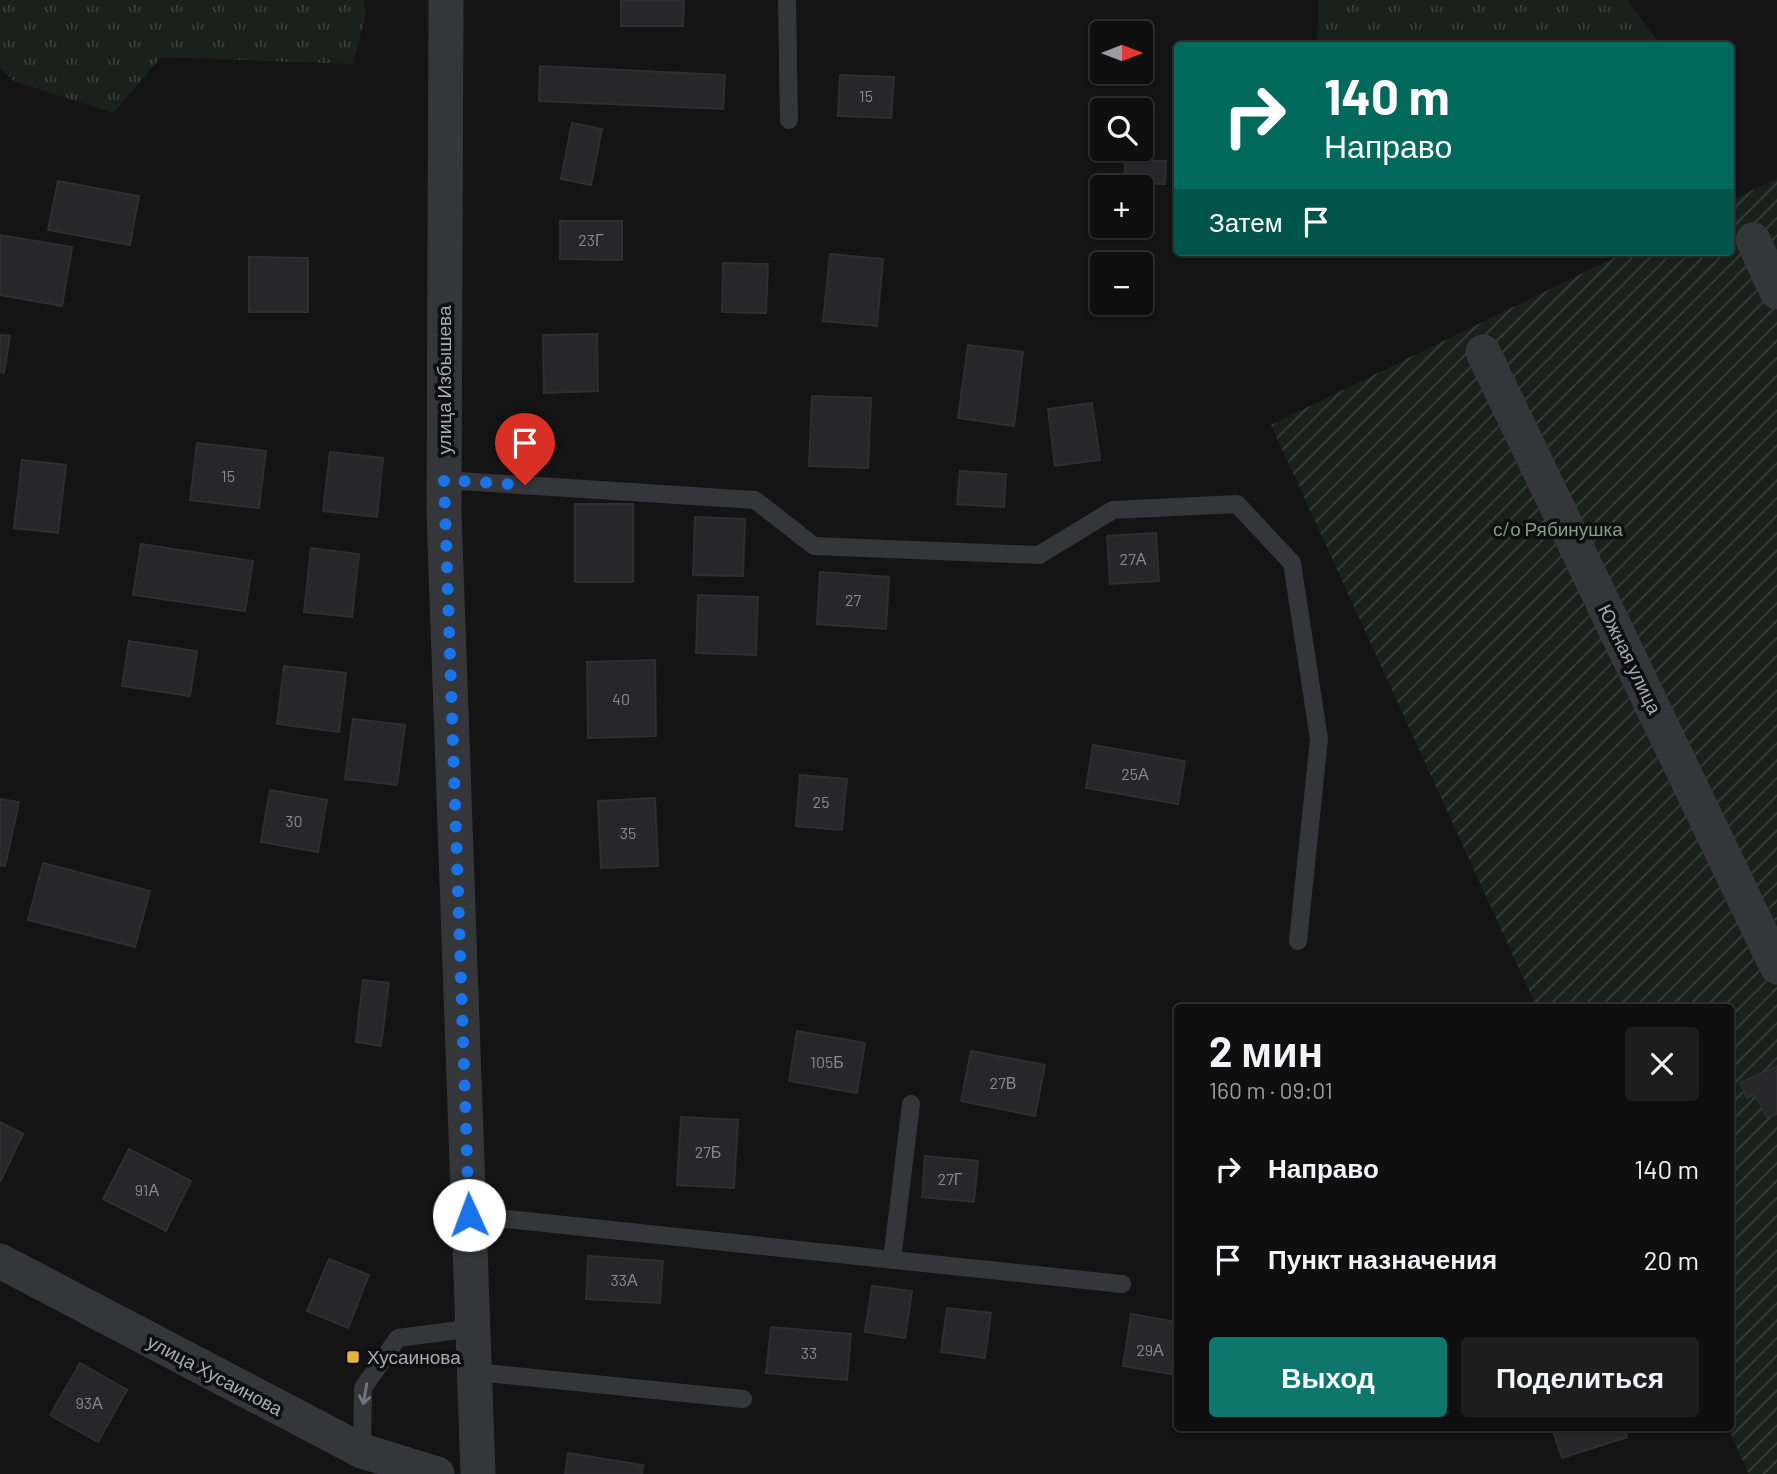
<!DOCTYPE html>
<html lang="ru">
<meta charset="utf-8">
<style>
:root{--surface:#0f0f10;--page:#1d1d1e;--text:#f1f3f6;--muted:#9b9c9f;--line:#2f2f30;--accent:#0f766e}
body{margin:0;font-family:Barlow,sans-serif;background:var(--page);color:var(--text);height:100vh;display:flex;flex-direction:column;font-size:26px;white-space:nowrap}
*{box-sizing:border-box;margin:0}
p{font-size:23px;color:var(--muted)}
.icon{flex:none;width:38px;height:38px;fill:none;stroke:currentColor;stroke-width:2;stroke-linecap:round;stroke-linejoin:round}
.map{position:relative;flex:1;overflow:hidden}
.side{position:absolute;left:1174px;top:1004px;width:560px;height:427px;display:flex;flex-direction:column;background:var(--surface);border-radius:7px;box-shadow:0 2px 5px #0004,0 0 0 2px var(--line)}
.side>*{flex:none}
.hud{position:absolute;left:1174px;top:42px;width:560px;height:214px;border-radius:7px;box-shadow:0 2px 5px #0004,0 0 0 2px var(--line);background:#00695c;color:#fff;overflow:hidden}
.needle{width:46px;rotate:90deg}
.buttons{position:absolute;left:1090px;top:21px;display:grid;gap:14px}
.buttons a{display:grid;place-items:center;width:63px;height:63px;border-radius:7px;background:var(--surface);box-shadow:0 2px 5px #0004,0 0 0 2px var(--line);font-size:35px}
.pin{position:absolute;display:grid;place-items:center;width:60px;height:60px;color:#fff;margin:-72px -30px;border-radius:50% 50% 50% 0;rotate:-45deg;box-shadow:0 0 7px #0007}
.pin .icon{rotate:45deg}
.me{position:absolute;width:77px;margin:-38px;rotate:358deg;stroke-linejoin:round;filter:drop-shadow(0 0 5px #0008)}
.turn{display:flex;align-items:center;gap:24px;height:147px;padding:0 35px;font-size:32px}
.turn .icon{width:91px;height:91px;stroke-width:2.5}
.turn b{display:block;font-size:49px;line-height:60px}
.then{display:flex;align-items:center;height:66px;padding:0 35px;background:#0003;gap:14px;font-size:26px}
.round{display:grid;place-items:center;flex:none;width:74px;height:74px;border-radius:7px;background:var(--page)}
.headline{display:flex;align-items:center;justify-content:space-between;height:119px;padding:0 35px}
h1{font-size:42px;font-weight:700;line-height:52px}
.primary-button{display:flex;gap:14px;margin-top:auto;padding:14px 35px}
.primary-button a{flex:1;height:80px;border-radius:7px;background:var(--accent);color:#fff;font-size:28px;font-weight:700;line-height:80px;text-align:center}
.primary-button a+a{background:var(--page);color:var(--text)}
ul{padding:0;list-style:none}
li{display:flex;align-items:center;gap:21px;height:91px;padding:0 35px}
li div{flex:1}
li b{display:block;font-size:26px}
li em{font-style:normal}
.map>svg:first-child{display:block}
</style>
<div class="map">
<svg width="1777" height="1474" viewBox="0 0 1777 1474">
<defs>
<pattern id="grass-tufts" width="24" height="20" patternUnits="userSpaceOnUse" patternTransform="scale(1.75)"><rect width="24" height="20" fill="#1a201b"/><path d="M3 7l-1-3M5 7V3M7 7l1-3M15 17l-1-3M17 17v-4M19 17l1-3" fill="none" stroke="#383e3a"/></pattern>
<pattern id="garden-furrows" width="10" height="10" patternUnits="userSpaceOnUse" patternTransform="scale(1.75)"><rect width="10" height="10" fill="#1a201b"/><path d="M-1 1l2-2M0 10L10 0M9 11l2-2" fill="none" stroke="#383e3a"/></pattern>
</defs>
<rect width="100%" height="100%" fill="#141415"/>
<!-- grass -->
<path fill="url(#grass-tufts)" d="M0 0H363L366 14 353 64 161 57 113 113 14 81 0 68Z
M1319 0H1628L1660 45H1317Z"/>
<!-- garden -->
<path fill="url(#garden-furrows)" d="M1777 178V1474H1749L1728 1428H1731V1008H1537L1271 425 1626 252H1731V201Z"/>
<!-- building -->
<path fill="#272729" stroke="#2e2e31" stroke-width="2" d="M621 0H684L683 26H621Z
M540 66 725 75 723 109 539 101Z
M840 75 894 77 891 118 838 116Z
M572 123 602 129 591 185 561 179Z
M1125 160 1166 161 1165 184 1125 183Z
M58 181 139 196 130 245 48 230Z
M560 221H622V260L560 259Z
M0 235 72 247 62 306 0 295Z
M830 254 883 259 877 326 823 321Z
M249 257 308 258V312H249Z
M723 263 768 264 766 313 722 312Z
M597 334 598 391 544 393 543 335Z
M0 335 10 336 4 373 0 372Z
M968 345 1023 352 1014 426 958 418Z
M812 396 871 398 868 468 809 466Z
M1092 403 1100 460 1055 466 1048 409Z
M197 443 266 451 259 508 190 500Z
M330 452 383 458 377 517 323 511Z
M22 460 66 465 58 533 14 528Z
M960 471 1006 474 1004 507 957 504Z
M575 504H633V582H575Z
M695 517 745 519 743 576 693 575Z
M1156 533 1159 581 1110 584 1107 536Z
M141 544 253 561 245 611 133 595Z
M311 548 359 554 352 617 304 612Z
M820 572 889 577 886 629 817 624Z
M698 595 758 597 756 655 696 653Z
M129 641 197 651 190 696 122 686Z
M655 660 656 736 588 738 587 662Z
M284 666 346 673 339 732 277 724Z
M353 719 405 725 397 785 345 779Z
M1093 745 1185 761 1178 804 1086 788Z
M800 775 847 779 842 830 796 826Z
M270 790 327 800 318 852 261 842Z
M655 798 658 866 601 868 598 801Z
M0 799 19 802 5 866 0 865Z
M43 863 150 891 135 947 28 920Z
M363 980 389 983 381 1046 356 1042Z
M797 1031 865 1043 857 1093 789 1081Z
M971 1051 1045 1065 1035 1116 961 1101Z
M1777 1066V1114L1767 1118 1755 1094 1747 1098 1740 1083Z
M681 1117 738 1120 734 1188 677 1185Z
M0 1122 23 1134 0 1182Z
M129 1149 191 1181 166 1231 103 1199Z
M925 1156 978 1161 974 1202 922 1197Z
M588 1256 663 1261 660 1303 586 1299Z
M329 1259 369 1275 348 1328 307 1311Z
M872 1286 912 1291 905 1338 865 1332Z
M947 1308 991 1313 985 1358 941 1352Z
M1131 1314 1178 1322 1171 1374 1123 1366Z
M771 1327 851 1334 847 1380 766 1373Z
M80 1363 127 1390 98 1442 50 1415Z
M1552 1428H1624L1627 1437 1562 1458Z
M568 1453 643 1465 642 1474H565Z"/>
<g fill="none" stroke-linecap="round" stroke-linejoin="round">
<!-- lane -->
<path stroke="#35363a" stroke-width="18" d="M787 0 789 120
M444 480 755 500 814 546 1039 555 1113 510 1237 504 1292 563 1319 739 1298 941
M469 1215 1122 1284
M892 1260 911 1104
M476 1372 743 1399
M362 1451 363 1388 398 1338 474 1328"/>
<!-- street -->
<path stroke="#35363a" stroke-width="35" d="M446 0 444 513 478 1474
M1753 240 1777 292
M1483 352 1777 967
M0 1261 362 1451 437 1474"/>
</g>
<!-- one-way arrows -->
<defs><path id="oneway-shaft" d="M-6 0H5M1.5-3L5.5 0L1.5 3" fill="none" stroke-width="1.6" stroke-linecap="round" stroke-linejoin="round" transform="scale(1.75)"/></defs>
<use stroke="#73767e" href="#oneway-shaft" transform="translate(365 1394) rotate(100)"/>
<g fill="none" stroke-linecap="round" stroke-linejoin="round">
<!-- route -->
<path stroke="#1a73e8" stroke-width="12" stroke-dasharray="0 21.6" d="M469 1215 444 480 525 485"/>
</g>
<!-- markers -->
<rect fill="#e7b33a" stroke="#0f0f10" stroke-width="2.5" x="346" y="1350" width="14" height="14" rx="3.5"/>
<g text-anchor="middle" stroke-width="7" stroke-linejoin="round" paint-order="stroke">
<!-- number labels -->
<g font-size="16" fill="#868891">
<text x="866" y="102">15</text>
<text x="591" y="246">23Г</text>
<text x="228" y="482">15</text>
<text x="1133" y="565">27А</text>
<text x="853" y="606">27</text>
<text x="621" y="705">40</text>
<text x="1135" y="780">25А</text>
<text x="821" y="808">25</text>
<text x="294" y="827">30</text>
<text x="628" y="839">35</text>
<text x="827" y="1068">105Б</text>
<text x="1003" y="1089">27В</text>
<text x="708" y="1158">27Б</text>
<text x="950" y="1185">27Г</text>
<text x="147" y="1196">91А</text>
<text x="624" y="1286">33А</text>
<text x="1150" y="1356">29А</text>
<text x="809" y="1359">33</text>
<text x="89" y="1409">93А</text>
</g>
<!-- street labels -->
<g font-size="19" fill="#a6aab5" stroke="#0f0f10">
<text transform="translate(444 380) rotate(-90)" y="7">улица Избышева</text>
<text transform="translate(1630 659) rotate(64)" y="7">Южная улица</text>
<text transform="translate(215 1375) rotate(28)" y="7">улица Хусаинова</text>
</g>
<!-- park labels -->
<g font-size="19" fill="#7e9f81" stroke="#0f0f10">
<text x="1558" y="536">с/о Рябинушка</text>
</g>
<!-- poi labels -->
<g font-size="19" fill="#a6aab5" stroke="#0f0f10" text-anchor="start">
<text x="367" y="1364">Хусаинова</text>
</g>
</g>
</svg>
<div class="buttons">
<a><svg class="needle" viewBox="-14 -14 28 28"><path d="M0-13l5 13h-10z" fill="#e53935"/><path d="M0 13l5-13h-10z" fill="#9b9c9f"/></svg></a>
<a><svg class="icon" aria-label="search" viewBox="0 0 24 24"><circle cx="10" cy="10" r="6"/><path d="M15 15l6 6"/></svg></a>
<a>+</a>
<a>−</a>
</div>
<div class="pin" style="left:525px;top:485px;background:#d93025"><svg class="icon" aria-label="arrive" viewBox="0 0 24 24"><path d="M6 21V4h12l-3 4 3 4H6"/></svg></div>
<svg class="me" style="left:469px;top:1215px" viewBox="-20 -20 40 40"><circle r="19" fill="#fff"/><path d="M0-13L10 11 0 6-10 11z" fill="#1a73e8"/></svg>
<div class="hud">
<div class="turn"><svg class="icon" aria-label="right" viewBox="0 0 24 24"><path d="M7 20v-9h11M14 6l5 5-5 5"/></svg><div><b>140 m</b>Направо</div></div>
<div class="then">Затем<svg class="icon" aria-label="arrive" viewBox="0 0 24 24"><path d="M6 21V4h12l-3 4 3 4H6"/></svg></div>
</div>
<section class="side">
<div class="headline"><div><h1>2 мин</h1><p>160 m · 09:01</p></div><a class="round"><svg class="icon" aria-label="close" viewBox="0 0 24 24"><path d="M6 6l12 12M18 6L6 18"/></svg></a></div>
<ul>
<li><svg class="icon" aria-label="right" viewBox="0 0 24 24"><path d="M7 20v-9h11M14 6l5 5-5 5"/></svg><div><b>Направо</b></div><em>140 m</em></li>
<li><svg class="icon" aria-label="arrive" viewBox="0 0 24 24"><path d="M6 21V4h12l-3 4 3 4H6"/></svg><div><b>Пункт назначения</b></div><em>20 m</em></li>
</ul>
<div class="primary-button"><a>Выход</a><a>Поделиться</a></div>
</section>
</div>
